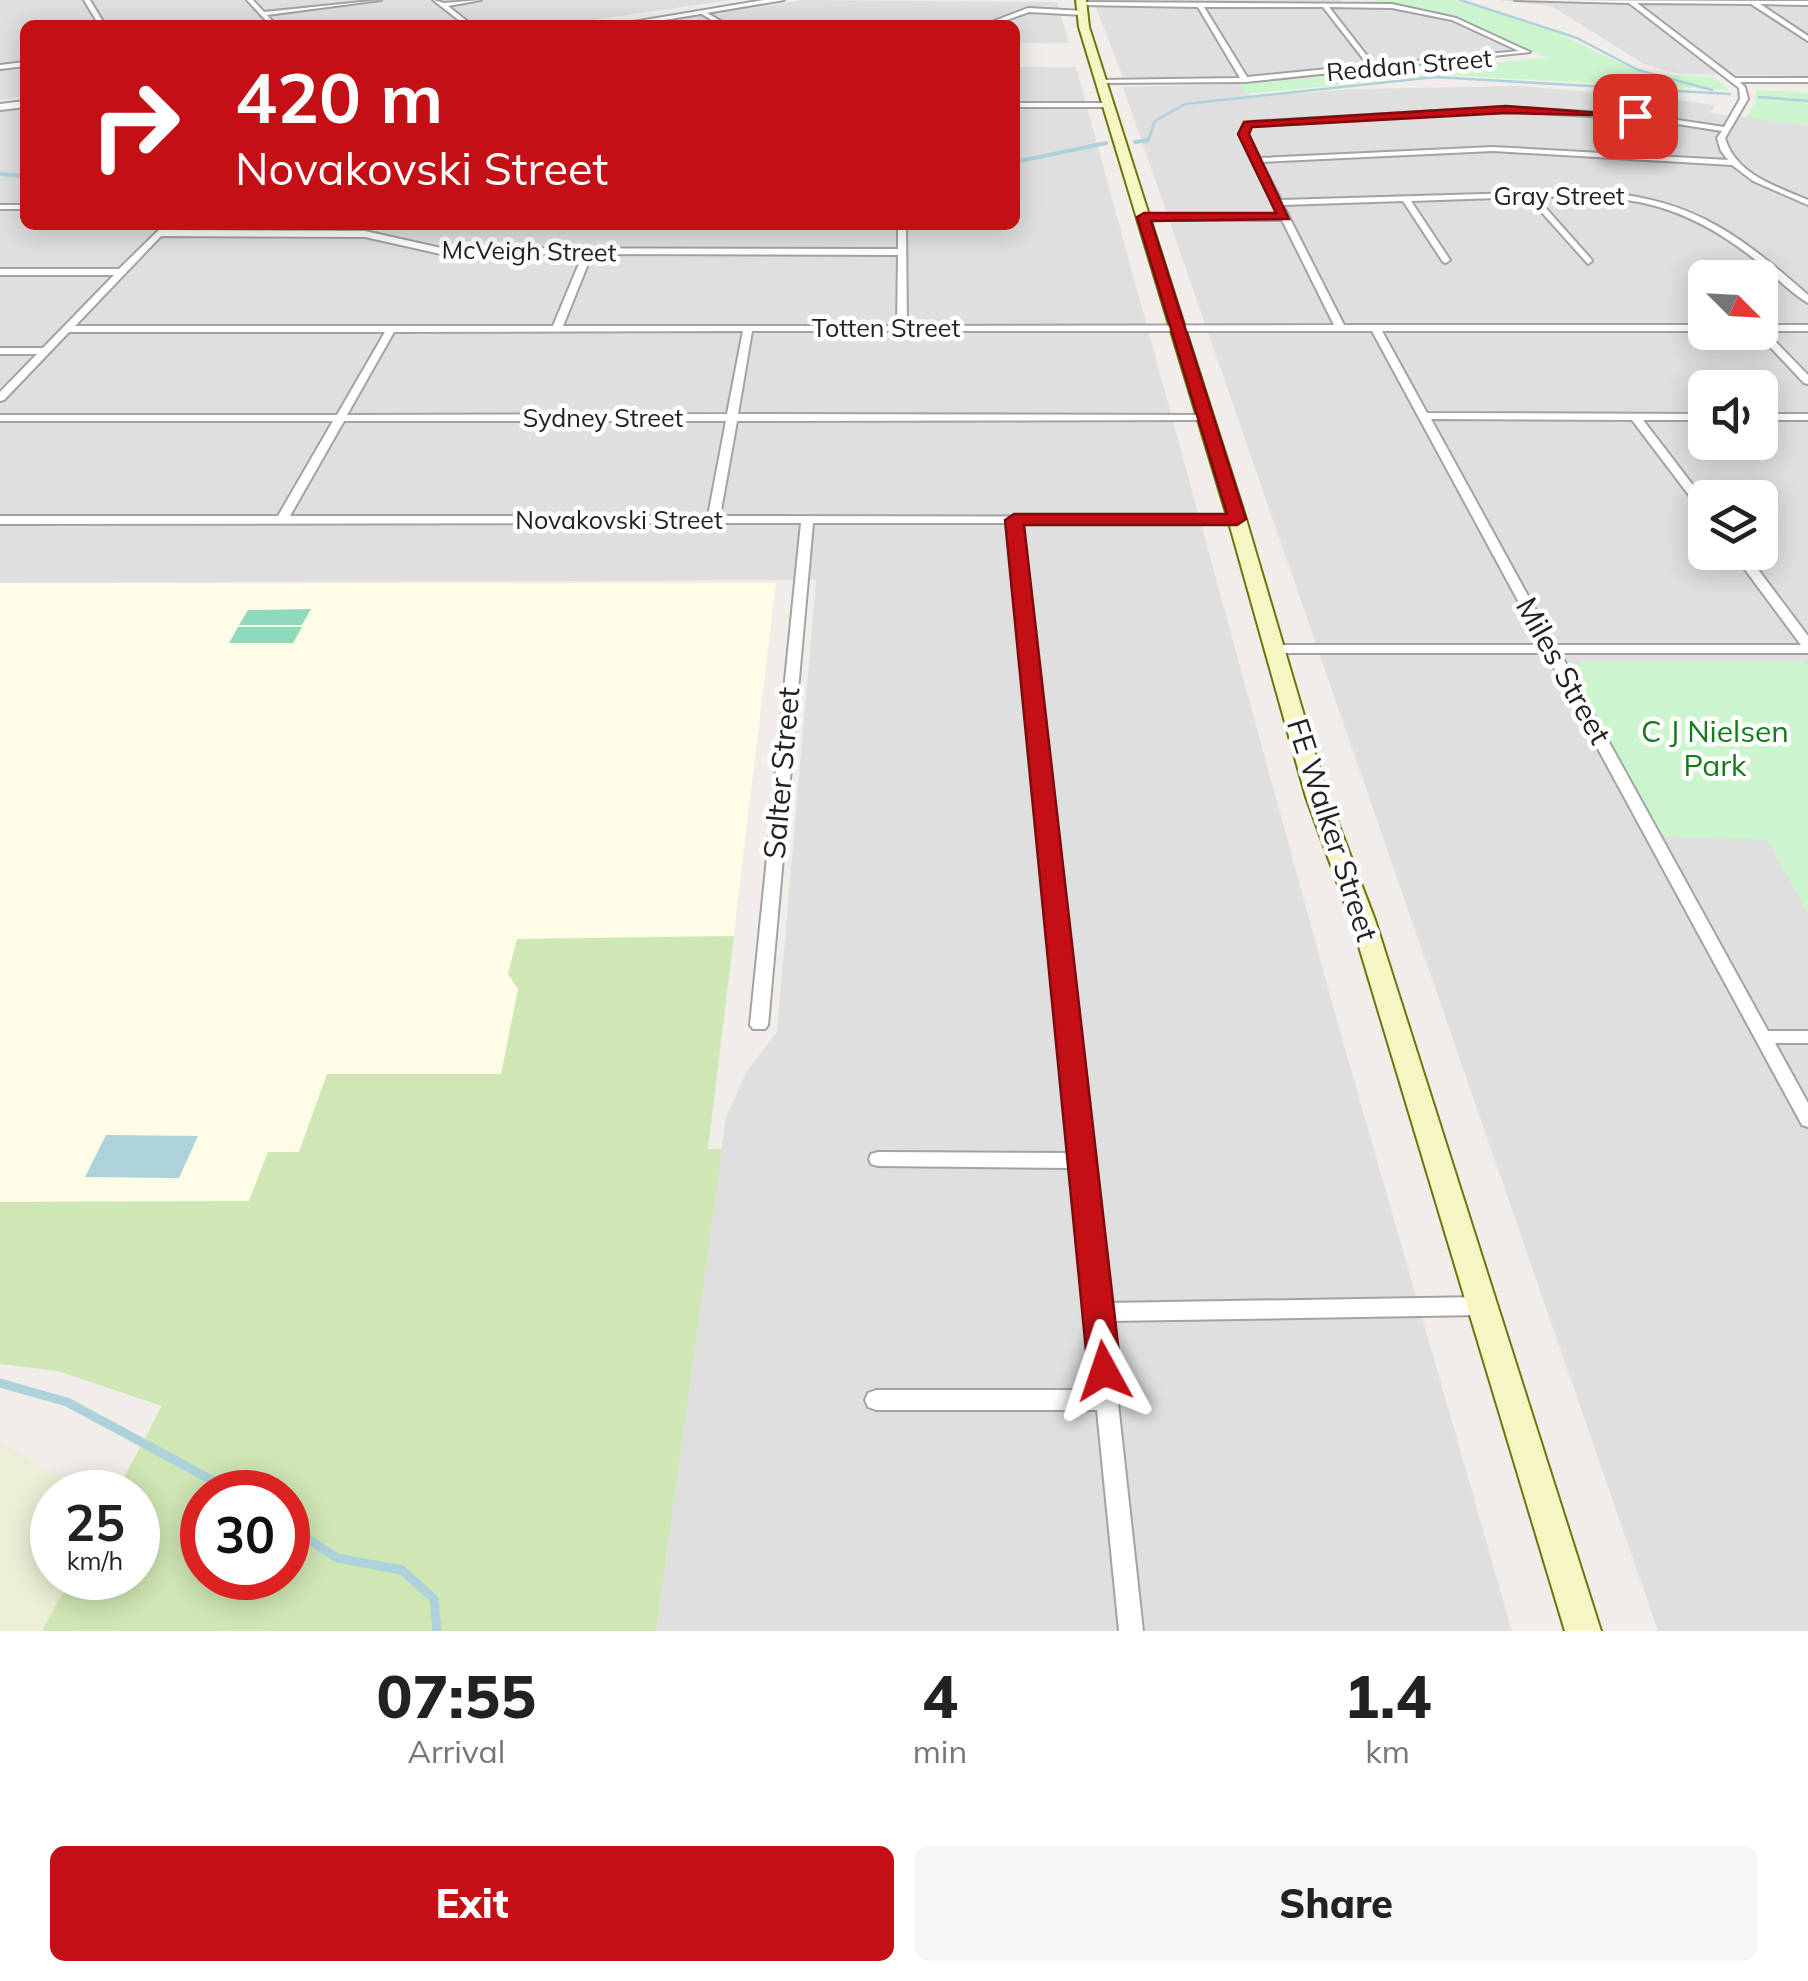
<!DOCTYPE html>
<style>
:root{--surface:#fff;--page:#f6f6f6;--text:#222;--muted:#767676;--accent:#c40f15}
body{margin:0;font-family:Mulish,sans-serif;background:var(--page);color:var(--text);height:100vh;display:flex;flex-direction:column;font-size:38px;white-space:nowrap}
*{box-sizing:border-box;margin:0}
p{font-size:32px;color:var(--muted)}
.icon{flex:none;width:55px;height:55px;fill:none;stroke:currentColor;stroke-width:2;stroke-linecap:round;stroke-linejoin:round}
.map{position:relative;height:1631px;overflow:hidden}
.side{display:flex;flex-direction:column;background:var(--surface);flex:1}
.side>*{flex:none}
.guide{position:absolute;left:20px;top:20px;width:1000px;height:210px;border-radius:15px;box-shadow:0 5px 25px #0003;background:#c40f15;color:#fff;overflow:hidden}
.needle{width:65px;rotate:114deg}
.tools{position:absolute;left:1688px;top:260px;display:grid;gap:20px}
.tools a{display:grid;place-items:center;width:90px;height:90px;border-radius:15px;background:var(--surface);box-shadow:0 5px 25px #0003;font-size:50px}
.speed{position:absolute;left:30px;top:1470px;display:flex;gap:20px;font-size:50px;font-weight:700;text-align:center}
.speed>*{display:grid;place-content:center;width:130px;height:130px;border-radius:50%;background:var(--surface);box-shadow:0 5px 25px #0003;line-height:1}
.speed small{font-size:25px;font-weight:400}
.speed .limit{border:15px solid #d22;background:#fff;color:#111}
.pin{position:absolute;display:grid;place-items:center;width:85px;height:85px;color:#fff;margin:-42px;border-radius:20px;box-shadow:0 5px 15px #0006}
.me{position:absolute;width:110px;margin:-55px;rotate:355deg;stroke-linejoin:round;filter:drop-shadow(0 0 8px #0008)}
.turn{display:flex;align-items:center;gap:35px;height:210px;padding:0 50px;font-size:45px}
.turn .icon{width:130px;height:130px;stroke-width:2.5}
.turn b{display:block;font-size:70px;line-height:85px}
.eta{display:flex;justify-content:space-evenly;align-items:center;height:170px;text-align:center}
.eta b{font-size:60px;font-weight:800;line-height:70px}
.primary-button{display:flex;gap:20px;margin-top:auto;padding:20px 50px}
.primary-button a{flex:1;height:115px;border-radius:15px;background:var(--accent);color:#fff;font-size:40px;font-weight:800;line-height:115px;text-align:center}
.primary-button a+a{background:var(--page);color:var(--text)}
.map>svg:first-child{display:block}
</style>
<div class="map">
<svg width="1808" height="1631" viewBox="0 0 1808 1631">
<rect width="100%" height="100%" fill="#f1eee9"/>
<!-- residential -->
<path fill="#e0dfdf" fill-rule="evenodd" d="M0 0H731L558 25H25V96L0 100Z
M803 0 1057 2 1069 43H1015V25H643Z
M1093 0H1341L1345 5H1380L1453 19 1526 52 1244 80 1123 77Z
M1498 0H1808V76L1679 74 1644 64 1551 6Z
M1015 67H1076L1337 1021 1512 1631H656L726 1117 747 1071 777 1032 816 580 0 583V111L25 108V225H1015Z
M1240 84 1252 97 1355 89 1518 86 1656 97 1715 105 1710 113 1808 125V1631H1658L1123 87ZM1705 278H1760V332H1705ZM1705 388H1760V442H1705ZM1705 498H1760V552H1705Z"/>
<!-- education -->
<path fill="#fdfce6" d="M0 583H776L708 1149 268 1152 249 1201 0 1202Z"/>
<!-- farmland -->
<path fill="#edeed6" d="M0 1441 81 1492H52V1578H71L42 1631H0Z"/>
<!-- grass -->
<path fill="#cee7b4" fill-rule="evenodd" d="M734 936 708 1149H722L656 1631H42L71 1578H138V1492H116L162 1406 58 1371 0 1364V1202L249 1201 268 1152H299L327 1074H501L518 989 508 974 517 939ZM202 1492H288V1578H202Z"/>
<!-- park -->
<path fill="#cbf6cd" d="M1373 0H1454L1552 31 1642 73 1714 77 1729 90 1444 75 1245 94 1240 84 1548 58 1455 17Z
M1756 90 1808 93V125L1746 118 1756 102Z
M1583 661H1799L1808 665V914L1768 840 1662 836 1574 674V666Z"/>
<!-- pitch -->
<path fill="#8edaba" d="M311 609 302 625H239L248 610Z
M238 627H302L293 643H229Z"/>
<!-- water -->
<path fill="#add2db" d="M106 1135 198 1136 179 1178 85 1177Z"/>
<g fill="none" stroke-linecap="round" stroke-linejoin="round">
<!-- stream-far2 -->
<path stroke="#add2db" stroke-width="2.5" d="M1460 0 1577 38 1638 70 1712 90
M1759 97 1808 101
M1135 142 1148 141 1155 121 1185 104 1435 77 1730 94"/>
<!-- stream-far1 -->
<path stroke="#add2db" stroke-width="4" d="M1135 142 1148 140
M1015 162 1106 143
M0 174 25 176"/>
<!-- stream -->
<path stroke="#add2db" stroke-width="9" d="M0 1383 67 1402 234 1492
M288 1526 337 1558 402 1570 434 1599 437 1631"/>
<defs>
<path id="minor" d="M84 0H90L105 25H99Z
M247 0H253L264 12 381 0 267 15 276 25H270Z
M433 0 444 3 481 0 448 6 472 25H465Z
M1515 0 1808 1V5L1760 4 1808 36V41L1751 4 1637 3 1735 78H1808V82H1740L1745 87 1748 99 1725 138C1736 175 1776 186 1808 200V205L1753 181 1732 165 1493 151 1261 162 1281 200 1584 191C1687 196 1733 229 1808 295V303C1786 290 1769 269 1748 254 1676 200 1624 194 1536 197L1591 259 1592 261 1588 264 1528 197 1411 201 1450 260 1446 263 1443 262 1403 201 1283 205 1344 325H1705V331H1382L1427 413 1705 414V420H1643L1705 501V512L1701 511 1632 420 1431 419 1555 645H1801L1732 552H1745L1808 636V653H1560L1768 1031H1808V1043H1775L1808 1103V1127L1802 1125 1546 653H1275L1268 649 1275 645H1542L1372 331H752L738 414 1210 415 1211 417 1206 420 737 421 720 516 1241 517V521L1237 523H1020L1107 1303 1482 1297 1489 1300 1492 1306 1489 1312 1482 1315 1109 1321 1143 1631H1119L1097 1410H876L868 1407 865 1400 868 1393 876 1390H1095L1073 1168 878 1166 871 1164 869 1159 871 1154 878 1152 1071 1153 1008 523H813L768 1025 765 1029H753L750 1025 801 523 0 524V516H278L333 421H0V415H337L385 332H69L4 400 0 401V392L37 354H0V348H43L114 275H0V269H119L164 225 168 228 166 230 365 231 441 248 898 249V225H906L907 326 1334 325 1282 220H1144L1140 217 1144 214H1279L1239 134 1248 122 1506 107 1651 116 1724 127 1740 99 1739 88 1629 3ZM1506 111 1651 120 1722 131 1717 138 1721 151 1728 160 1493 147 1259 158 1247 134 1251 126ZM161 236 365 237 441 254H583L553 326H75ZM592 254 898 255 897 326H563ZM743 331 727 414 347 415 394 332ZM344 421H726L708 516H290Z
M1082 2 1392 4 1456 18 1530 52 1245 82 1101 83 1099 80 1240 78 1198 7 1080 5ZM1204 7H1323L1368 65 1247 77ZM1329 7 1392 8 1452 20 1519 51 1374 65Z
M1028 8 1084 11 1087 13 1084 15 1029 12 993 25H984Z
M700 11H704L727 25H720L700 13Z
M25 62V66L0 69V65Z
M1015 103H1108L1112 105 1108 107H1015Z
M0 205H25V209H0Z
M1760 325H1808V331H1765L1808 375V384L1804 383 1757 333 1760 332Z
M1760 414H1808V420H1760Z"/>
<path id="tertiary" d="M764 0H784L635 25H615Z
M25 101V107L0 110V104Z"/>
<path id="secondary" d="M1076 0H1086L1089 27 1246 519 1328 797 1375 920 1601 1631H1565L1351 920 1306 797 1228 519 1079 27Z"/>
</defs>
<!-- minor casing -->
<use href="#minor" stroke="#a3a3a3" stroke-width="4"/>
<!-- tertiary casing -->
<use href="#tertiary" stroke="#a3a3a3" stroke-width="4"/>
<!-- secondary casing -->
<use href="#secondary" stroke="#6c740d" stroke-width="4"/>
<!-- minor -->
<use href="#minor" fill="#fff" fill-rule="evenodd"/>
<!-- tertiary -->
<use href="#tertiary" fill="#fff" fill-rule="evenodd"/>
<!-- secondary -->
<use href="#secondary" fill="#f5f6c3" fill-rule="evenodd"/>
</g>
<!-- route -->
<path fill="#c40f15" stroke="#7f0a0e" stroke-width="2.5" d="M1506 106 1641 116 1506 113 1252 127 1249 134 1289 219 1151 221 1246 519 1237 525H1024L1121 1371 1116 1381 1104 1385 1093 1381 1088 1371 1005 520 1014 514H1227L1137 217 1144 213H1276L1238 134 1244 122Z"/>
<g text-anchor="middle" stroke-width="9" stroke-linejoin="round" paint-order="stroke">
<!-- far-street labels -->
<g font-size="25" fill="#222" stroke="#fff">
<text transform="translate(1409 65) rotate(-5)" y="9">Reddan Street</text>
<text x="1559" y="205">Gray Street</text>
<text transform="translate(529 251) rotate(1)" y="9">McVeigh Street</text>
<text x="886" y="337">Totten Street</text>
<text x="603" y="427">Sydney Street</text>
<text x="619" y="529">Novakovski Street</text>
</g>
<!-- street labels -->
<g font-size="30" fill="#222" stroke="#fff">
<text transform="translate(1563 671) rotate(61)" y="10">Miles Street</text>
<text transform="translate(782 773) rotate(-85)" y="10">Salter Street</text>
<text transform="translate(1332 830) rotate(72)" y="10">FE Walker Street</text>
</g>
<!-- park labels -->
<g font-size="30" fill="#147b1a" stroke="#fff">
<text x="1715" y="742">C J Nielsen<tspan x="1715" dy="34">Park</tspan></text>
</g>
</g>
</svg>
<div class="tools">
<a><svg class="needle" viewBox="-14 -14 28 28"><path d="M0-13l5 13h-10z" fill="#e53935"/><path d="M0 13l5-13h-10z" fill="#767676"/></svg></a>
<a><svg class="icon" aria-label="sound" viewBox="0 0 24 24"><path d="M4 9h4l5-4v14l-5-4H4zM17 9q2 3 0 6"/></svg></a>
<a><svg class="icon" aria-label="layers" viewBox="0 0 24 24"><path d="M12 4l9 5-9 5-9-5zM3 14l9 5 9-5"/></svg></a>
</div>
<div class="speed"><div>25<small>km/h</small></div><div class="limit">30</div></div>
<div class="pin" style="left:1635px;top:116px;background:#d93025"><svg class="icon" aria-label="arrive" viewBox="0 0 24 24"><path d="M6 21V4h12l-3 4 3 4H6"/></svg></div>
<svg class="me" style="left:1104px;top:1371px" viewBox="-20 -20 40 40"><path d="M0-17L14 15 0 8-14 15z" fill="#c40f15" stroke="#fff" stroke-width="4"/></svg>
<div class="guide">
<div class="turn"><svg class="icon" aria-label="right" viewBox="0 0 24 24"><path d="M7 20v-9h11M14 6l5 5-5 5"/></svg><div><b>420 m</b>Novakovski Street</div></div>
</div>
</div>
<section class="side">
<div class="eta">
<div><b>07:55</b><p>Arrival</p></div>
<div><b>4</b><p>min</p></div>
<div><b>1.4</b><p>km</p></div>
</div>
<div class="primary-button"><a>Exit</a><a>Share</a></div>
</section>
